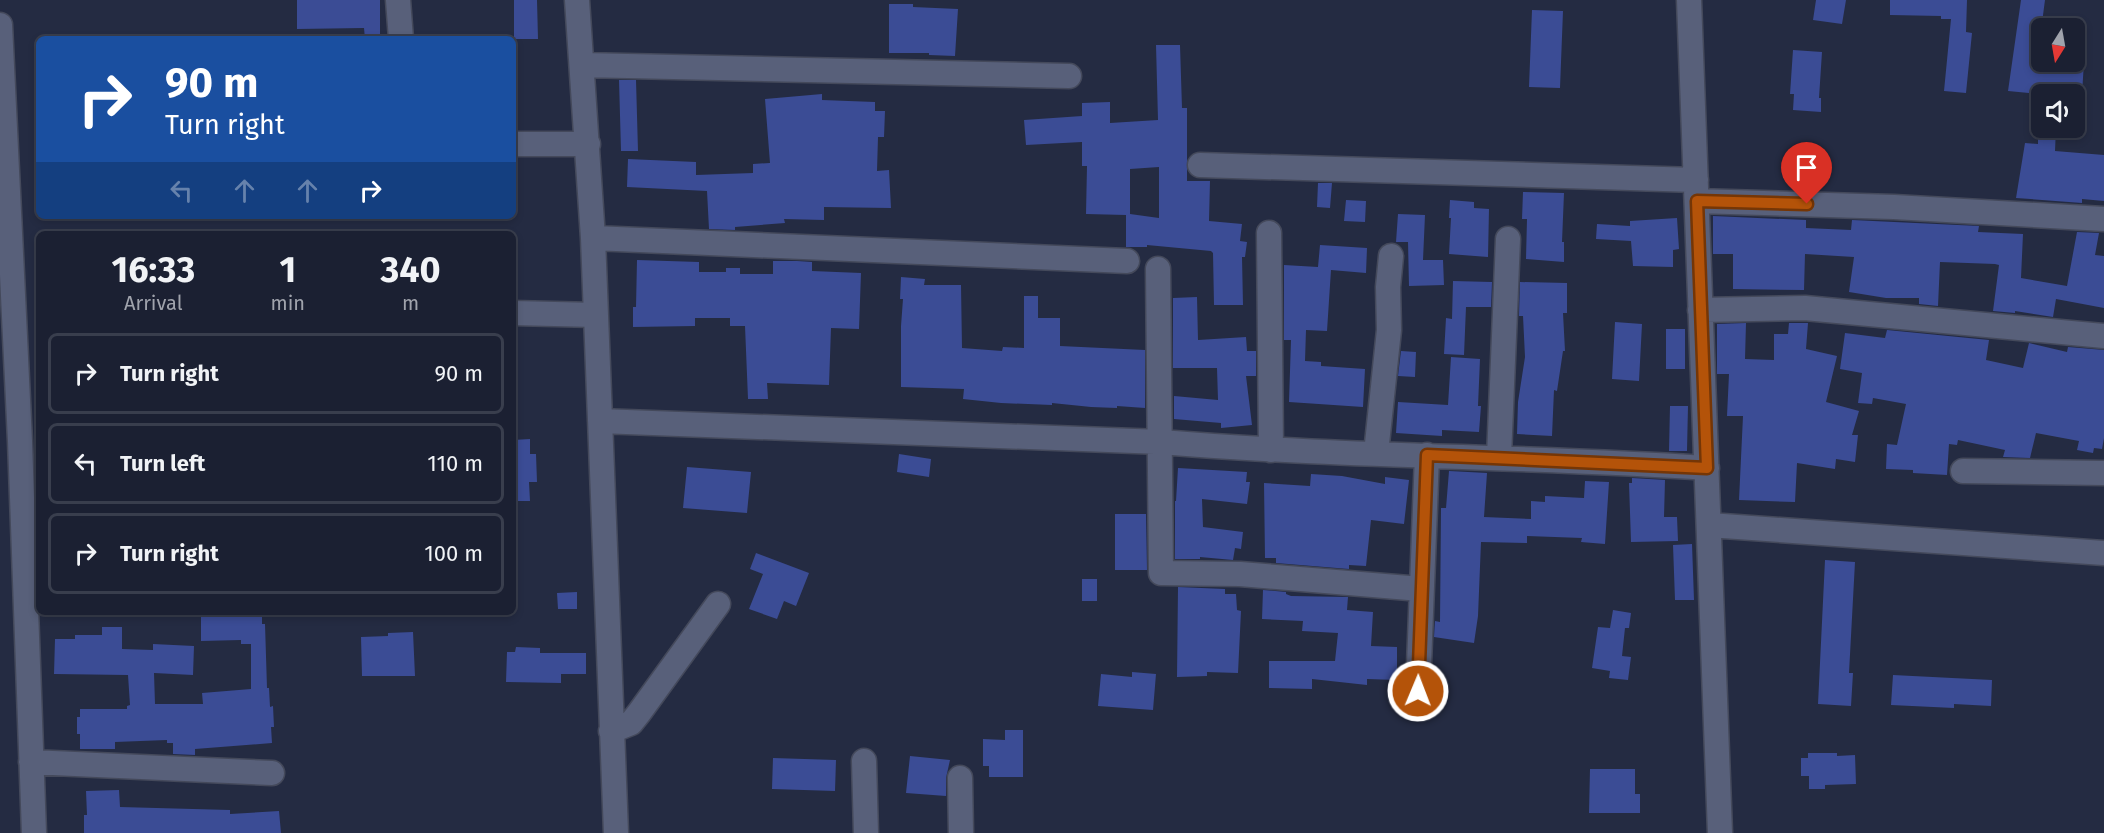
<!DOCTYPE html>
<style>
:root{--surface:#1b2032;--page:#24283a;--text:#f1f3f6;--muted:#a0a3ac;--line:#393e4d}
body{margin:0;font-family:"Fira Sans",sans-serif;background:var(--page);color:var(--text);height:100vh;display:flex;flex-direction:column;font-size:22px;white-space:nowrap}
*{box-sizing:border-box;margin:0}
p{font-size:20px;color:var(--muted)}
.icon{flex:none;width:33px;height:33px;fill:none;stroke:currentColor;stroke-width:2;stroke-linecap:round;stroke-linejoin:round}
.map{position:relative;flex:1;overflow:hidden}
.side{position:absolute;left:36px;top:231px;width:480px;height:384px;display:flex;flex-direction:column;background:var(--surface);border-radius:9px;box-shadow:0 3px 9px #0003,0 0 0 2px var(--line)}
.side>*{flex:none}
.top-card{position:absolute;left:36px;top:36px;width:480px;height:183px;border-radius:9px;box-shadow:0 3px 9px #0003,0 0 0 2px var(--line);background:#1a4fa0;color:#fff;overflow:hidden}
.needle{width:39px;rotate:191deg}
.controls{position:absolute;left:2031px;top:18px;display:grid;gap:12px}
.controls a{display:grid;place-items:center;width:54px;height:54px;border-radius:9px;background:var(--surface);box-shadow:0 3px 9px #0003,0 0 0 2px var(--line);font-size:30px}
.pin{position:absolute;display:grid;place-items:center;width:51px;height:51px;color:#fff;margin:-62px -26px;border-radius:50% 50% 50% 0;rotate:-45deg;box-shadow:0 0 6px #0007}
.pin .icon{rotate:45deg}
.me{position:absolute;width:66px;margin:-33px;rotate:1deg;stroke-linejoin:round;filter:drop-shadow(0 0 4px #0008)}
.turn{display:flex;align-items:center;gap:21px;height:126px;padding:0 30px;font-size:27px}
.turn .icon{width:78px;height:78px;stroke-width:2.5}
.turn b{display:block;font-size:42px;line-height:51px}
.lanes{display:flex;align-items:center;height:57px;padding:0 30px;background:#0003;justify-content:center;gap:30px;direction:ltr}
.lanes .off{opacity:.35}
.eta{display:flex;justify-content:space-evenly;align-items:center;height:102px;text-align:center}
.eta b{font-size:36px;font-weight:700;line-height:42px}
ul{padding:0;list-style:none}
li{display:flex;align-items:center;gap:18px;height:81px;margin:0 12px 9px;padding:0 18px;border:3px solid var(--line);border-radius:9px}
li div{flex:1}
li b{display:block;font-size:22px}
li em{font-style:normal}
.map>svg:first-child{display:block}
</style>
<div class="map">
<svg width="2104" height="833" viewBox="0 0 2104 833">
<rect width="100%" height="100%" fill="#242b42"/>
<!-- building -->
<path fill="#3b4c95" fill-rule="evenodd" d="M297 0H380V39H365L364 28 297 29Z
M514 0H537L538 39H514Z
M1816 0H1846L1842 24 1813 20Z
M1890 0H1967L1966 32 1972 33 1966 93 1944 91 1951 19H1941V16L1890 15Z
M2021 0H2045L2038 53 2042 54V62H2084L2082 94H2039L2008 91Z
M889 4H913V7L958 9 955 56 929 55V53H889Z
M1532 10 1563 11 1560 88 1529 87Z
M1156 45H1180L1182 108H1187V181H1210L1209 221 1242 224 1240 241 1247 242 1245 257H1242L1243 305H1214L1213 253 1211 251 1147 245V247H1126V215L1086 214 1087 166H1082V142L1026 145 1024 120 1082 116V103L1110 102V123L1158 120ZM1159 167V218L1130 214V169Z
M1793 50 1822 52 1819 98H1821V112L1793 110 1794 94H1790Z
M619 80H636L638 151H621Z
M822 94V100L875 102V111H885L884 137H878L877 171 889 170 891 208 824 207V220L784 219 785 223 735 227V230L709 229 707 191 627 187 628 159 696 162V175L753 173V164L770 163 765 99Z
M2038 128H2056L2055 151 2104 155V201L2082 199V203L2016 198 2025 143 2038 144Z
M1318 183H1332L1330 208 1317 207Z
M1523 192 1564 193 1562 242H1564V262L1526 259 1527 219H1522Z
M1346 200 1366 201 1365 222 1344 221Z
M1450 200 1474 202V208L1489 209 1488 257 1449 254 1451 218H1449Z
M1398 214 1425 215 1423 260H1443L1444 285 1409 286 1408 242H1396Z
M1713 216 1806 220V228L1851 230 1852 220 1979 226 1978 232 2023 234 2021 278 2067 286 2077 232 2099 233 2095 255 2104 256V308L2056 299 2053 317 2015 311V313L1993 311 1999 265 1995 264 1940 262 1938 306 1919 304V298H1886L1849 292 1854 257 1805 254 1804 290 1733 289V254H1713Z
M1677 218 1679 249 1673 250V267L1633 266 1631 241 1596 239 1597 224 1630 226V221Z
M1320 245 1367 248 1366 273 1331 270 1327 331 1306 330 1305 361 1321 362V366L1365 369 1363 407 1289 402 1291 340H1284V265L1318 267Z
M637 260 699 262V272H726V268H740V274H773V261H797L812 262V271L861 273 859 329 831 328 829 385 767 383 768 399H748L745 326H730V318H695V326L633 327V307H636Z
M901 277 925 279 924 285H961L962 348 1002 351 1003 347 1024 348V296H1038V318H1060V346L1145 350V408L1117 406V408L1091 407 1052 403V405L1001 403 963 399 964 389 901 387V326L903 299H900Z
M1453 281 1492 282 1491 307H1466L1464 355 1444 354 1446 318 1452 319Z
M1520 282 1567 283V313H1563L1565 351H1563L1557 391 1554 390 1552 436 1517 434 1518 402 1525 357 1523 316H1519Z
M1197 297 1198 340 1246 337 1247 351H1256V376H1246L1252 425 1221 428V423L1174 419V396L1218 400 1217 368H1173V298Z
M1615 322 1642 324 1639 381 1612 379Z
M1746 323 1745 359 1774 360V334H1788L1789 323H1808L1806 349 1837 356 1826 402 1859 411 1852 435H1858L1855 462 1836 459 1835 469 1797 463 1795 502 1739 500 1743 416H1727L1729 374H1717V324Z
M1666 329H1685V369H1666Z
M1887 330 1989 340 1986 360 2023 368 2029 343 2067 352 2068 347 2104 350V438L2102 449 2094 448 2093 453 2077 450 2079 441 2036 433 2030 458 2003 457 2005 450 1958 440 1957 445 1949 444 1947 475 1913 473V470L1886 469 1887 444 1897 445 1906 404 1873 398 1872 404 1858 403 1862 373 1840 369 1845 333 1885 338Z
M1401 351 1416 352 1415 377 1398 376Z
M1451 357 1480 359 1478 406H1481L1479 432 1442 430V436L1396 433 1398 402 1448 405Z
M1670 406H1688L1687 451H1669Z
M530 439V454H536L537 482H529L530 501H513V440Z
M899 454 931 459 929 477 897 472Z
M687 467 751 472 747 513 683 508Z
M1178 468 1247 472 1246 482H1250L1247 504 1202 499 1203 527 1243 532 1241 549 1235 548 1233 560 1200 557V559H1175V501H1176Z
M1449 471 1487 473 1484 517 1531 519V501L1545 502V496L1584 498 1585 481 1609 482 1605 544 1581 542 1582 538 1527 536V543L1481 542 1478 616 1474 643 1434 637 1435 621 1440 622 1441 508H1446Z
M1311 474 1342 476 1385 484V477L1409 480 1404 524 1371 520 1366 566 1349 565V569L1276 563V558H1265L1264 483 1310 486Z
M1632 478 1665 480 1664 517H1677L1678 541 1631 542 1629 483H1632Z
M1115 514H1146L1147 570H1115Z
M1692 544 1694 600H1675L1673 545Z
M756 553 809 573 796 606 784 601 777 619 749 609 763 574 750 569Z
M1825 560 1855 562 1849 673H1853L1851 706 1818 704Z
M1082 579H1097V601H1082Z
M1178 587 1225 589V594H1236L1237 610 1241 611 1238 673 1207 672V676L1177 677Z
M1263 590 1286 592V594L1291 596 1348 597 1347 610 1373 612 1371 646 1397 647V680L1367 679V685L1312 679V689L1269 688V661H1335L1338 633 1302 631 1303 621 1262 619Z
M577 592V609H558L557 593Z
M1613 610 1631 613 1629 628H1625L1622 656 1631 657 1628 680 1609 678 1610 671 1592 668 1598 627 1610 628Z
M201 612H262V624H265L267 688H269L270 707 273 706 274 727H271L272 743 195 749V755L173 754V743H167V740L115 742V749H80V734H77V717H80V709H127V706L130 705 128 675 54 674 55 639H75V635H102V627H122V649L153 650V644L194 646 193 675 154 673 155 704H203L202 693 251 689V644H241V640L201 641Z
M413 632 415 676H362L361 637 388 636V633Z
M516 647 540 648V653H586V674H561V683L506 682 507 652H515Z
M1132 672 1156 674 1153 710 1098 706 1101 674 1132 677Z
M1893 675 1992 680 1991 706 1954 704V708L1891 705Z
M1005 730H1023V777H989V766H983V739L1005 740Z
M1808 753H1837V756L1855 755 1856 784 1825 785V789H1809V776H1801V758H1808Z
M910 756 950 760 946 778V796L906 793Z
M773 758 836 760 835 791 772 789Z
M1590 769H1635V794H1640V813H1589Z
M119 790 120 807 230 810V814L279 811 281 833H84V815H87L86 791Z"/>
<g fill="none" stroke-linecap="round" stroke-linejoin="round">
<defs>
<path id="minor" d="M398 0 401 39
M577 0 593 238 616 833
M1689 0 1720 833
M0 25 20 441 34 833
M582 65 1069 76
M513 144H588
M1200 165 1696 180
M1697 201 1894 207 2104 219
M1269 233 1271 450
M593 238 1127 261
M1158 269 1161 573 1240 574 1421 589
M1700 310 1805 308 2104 336
M513 313 596 315
M600 421 1161 442C1343 457 1525 456 1707 468
M1376 453 1389 330 1388 287 1391 256
M1499 457 1508 239
M1963 471 2104 473
M1709 525 2104 553
M1418 691 1427 455
M611 731 631 723 639 713 718 604
M864 761 866 833
M31 762 272 773
M960 778 961 833"/>
</defs>
<!-- minor casing -->
<use href="#minor" stroke="#44495b" stroke-width="27"/>
<!-- minor -->
<use href="#minor" stroke="#58607a" stroke-width="24"/>
</g>
<g fill="none" stroke-linecap="round" stroke-linejoin="round">
<defs>
<path id="route" d="M1418 691 1427 455 1707 468 1697 201 1807 204"/>
</defs>
<!-- route casing -->
<use href="#route" stroke="#753606" stroke-width="15"/>
<!-- route -->
<use href="#route" stroke="#b45309" stroke-width="10"/>
</g>
</svg>
<div class="controls">
<a><svg class="needle" viewBox="-14 -14 28 28"><path d="M0-13l5 13h-10z" fill="#e53935"/><path d="M0 13l5-13h-10z" fill="#a0a3ac"/></svg></a>
<a><svg class="icon" aria-label="sound" viewBox="0 0 24 24"><path d="M4 9h4l5-4v14l-5-4H4zM17 9q2 3 0 6"/></svg></a>
</div>
<div class="pin" style="left:1807px;top:204px;background:#d93025"><svg class="icon" aria-label="arrive" viewBox="0 0 24 24"><path d="M6 21V4h12l-3 4 3 4H6"/></svg></div>
<svg class="me" style="left:1418px;top:691px" viewBox="-20 -20 40 40"><circle r="17" fill="#b45309" stroke="#fff" stroke-width="3"/><path d="M0-11L8 9 0 5-8 9z" fill="#fff"/></svg>
<div class="top-card">
<div class="turn"><svg class="icon" aria-label="right" viewBox="0 0 24 24"><path d="M7 20v-9h11M14 6l5 5-5 5"/></svg><div><b>90 m</b>Turn right</div></div>
<div class="lanes"><svg class="icon off" aria-label="left" viewBox="0 0 24 24"><path d="M17 20v-9H6M10 6l-5 5 5 5"/></svg><svg class="icon off" aria-label="ahead" viewBox="0 0 24 24"><path d="M12 20V5M6 11l6-6 6 6"/></svg><svg class="icon off" aria-label="ahead" viewBox="0 0 24 24"><path d="M12 20V5M6 11l6-6 6 6"/></svg><svg class="icon" aria-label="right" viewBox="0 0 24 24"><path d="M7 20v-9h11M14 6l5 5-5 5"/></svg></div>
</div>
<section class="side">
<div class="eta">
<div><b>16:33</b><p>Arrival</p></div>
<div><b>1</b><p>min</p></div>
<div><b>340</b><p>m</p></div>
</div>
<ul>
<li><svg class="icon" aria-label="right" viewBox="0 0 24 24"><path d="M7 20v-9h11M14 6l5 5-5 5"/></svg><div><b>Turn right</b></div><em>90 m</em></li>
<li><svg class="icon" aria-label="left" viewBox="0 0 24 24"><path d="M17 20v-9H6M10 6l-5 5 5 5"/></svg><div><b>Turn left</b></div><em>110 m</em></li>
<li><svg class="icon" aria-label="right" viewBox="0 0 24 24"><path d="M7 20v-9h11M14 6l5 5-5 5"/></svg><div><b>Turn right</b></div><em>100 m</em></li>
</ul>
</section>
</div>
